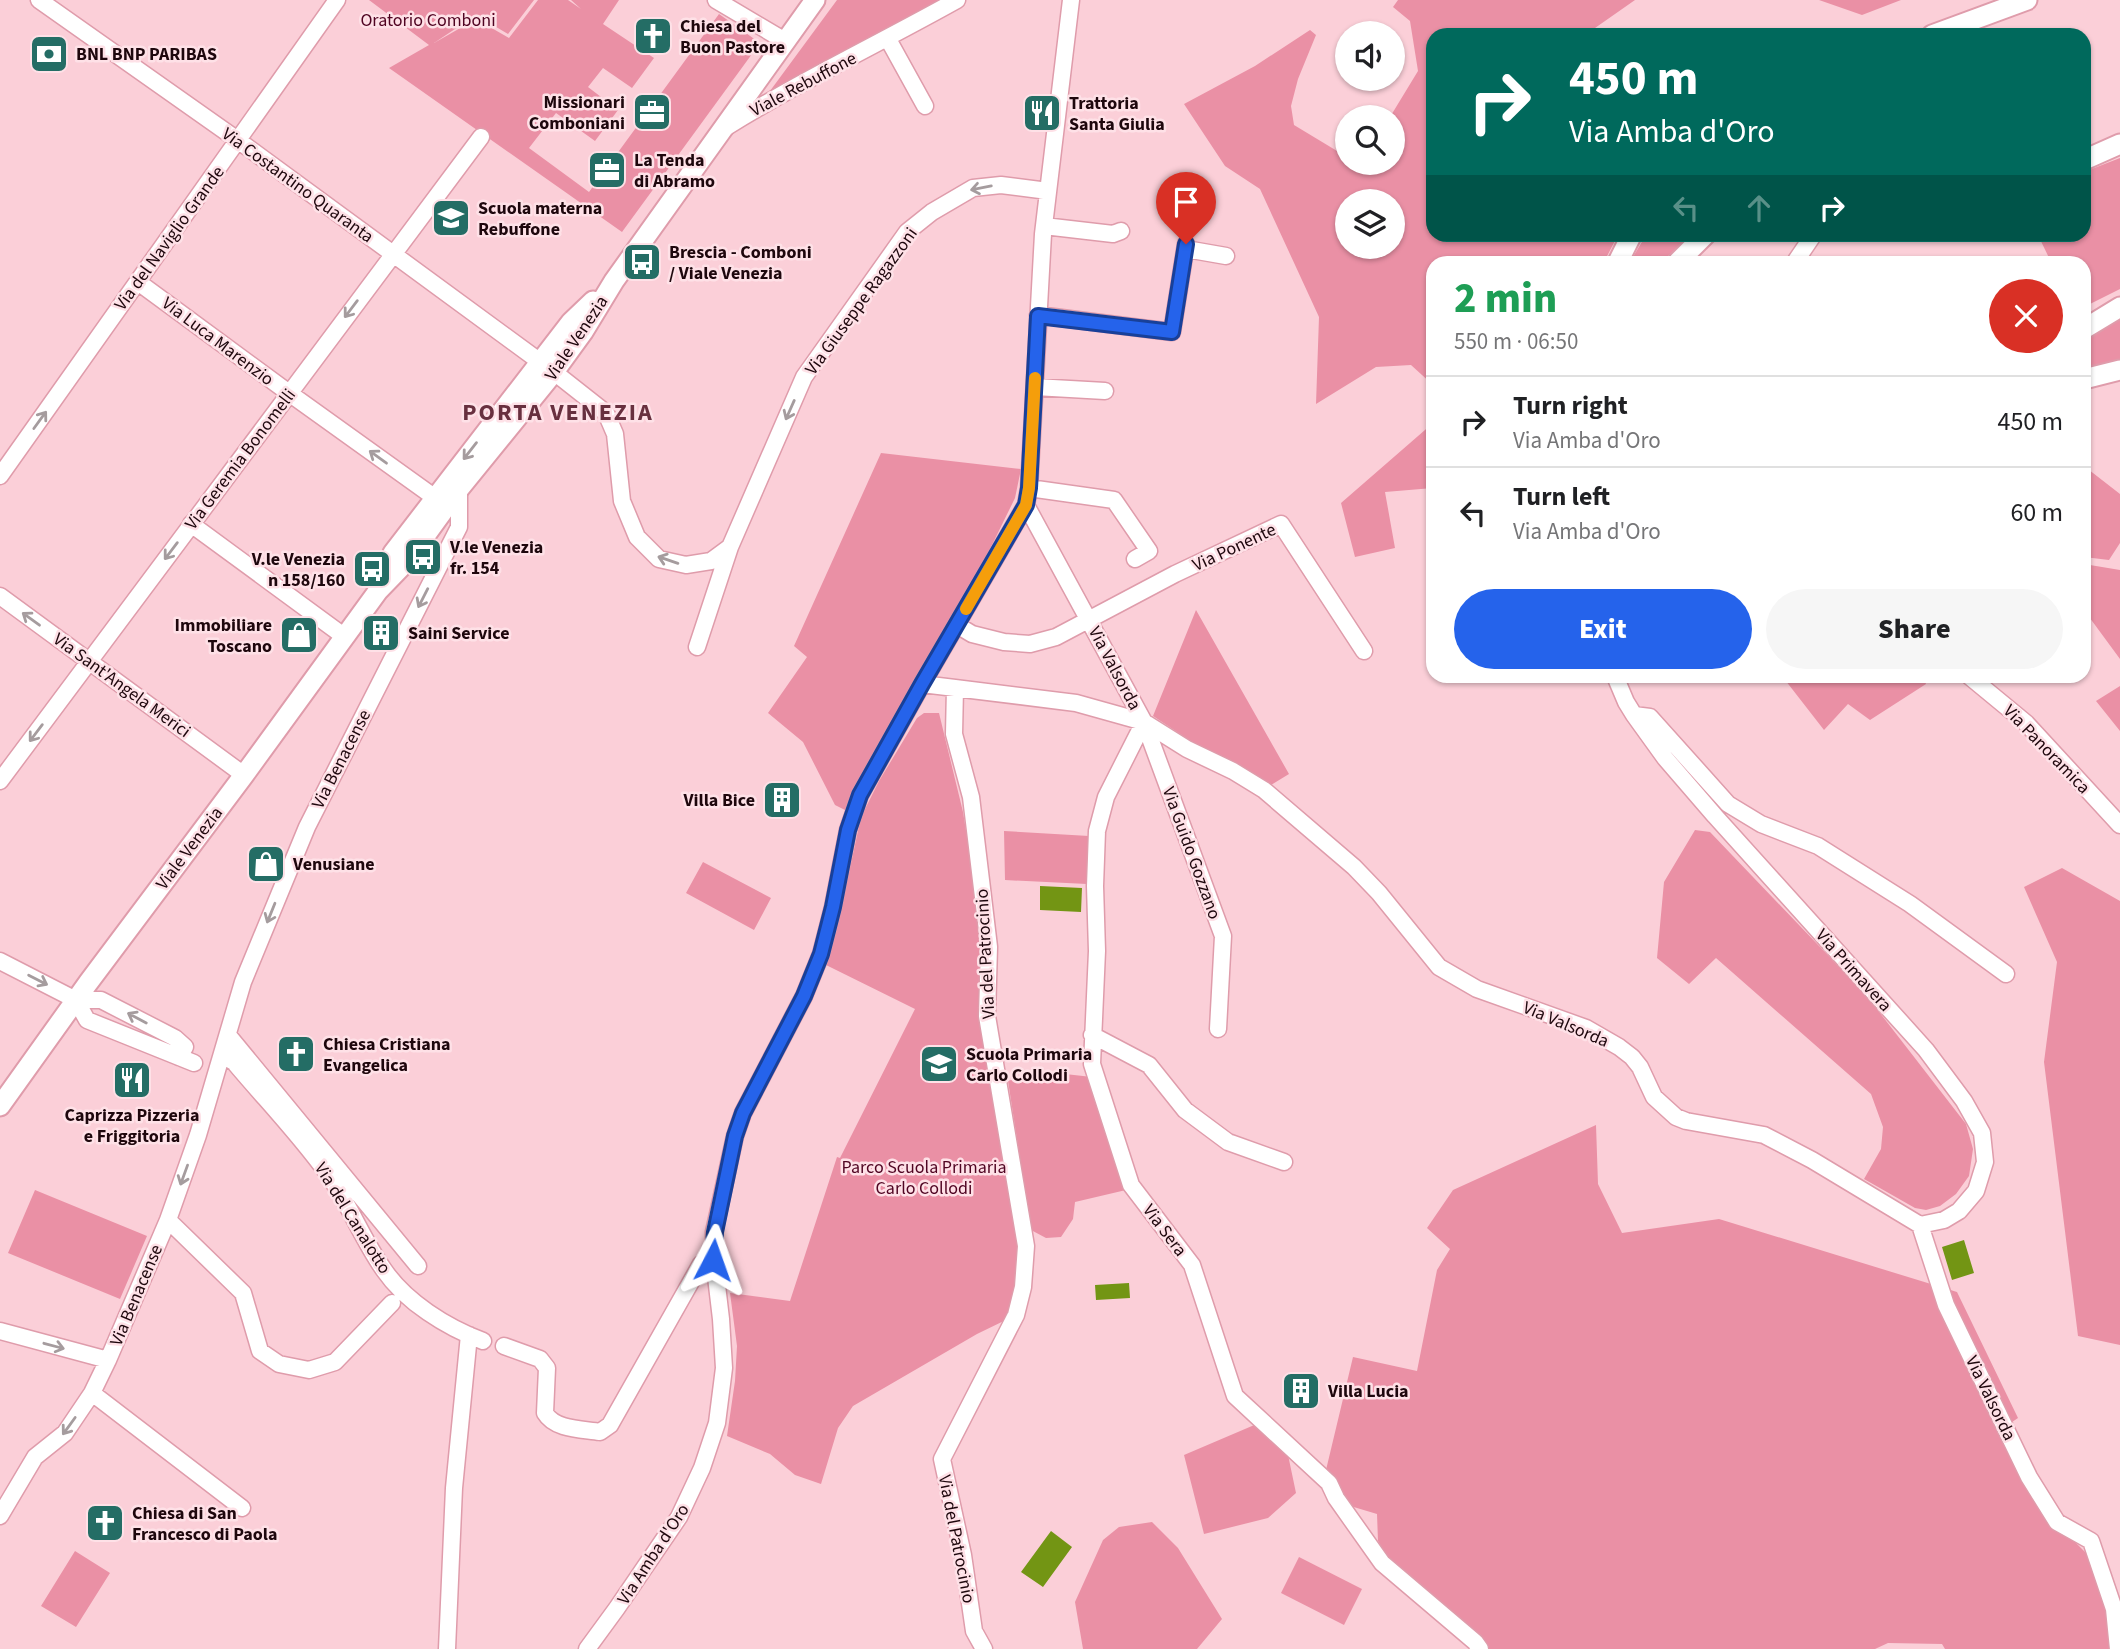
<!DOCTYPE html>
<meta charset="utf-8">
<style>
:root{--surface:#fff;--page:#f6f6f6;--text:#202124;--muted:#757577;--line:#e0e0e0;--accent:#2563eb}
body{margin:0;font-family:"Source Sans 3",sans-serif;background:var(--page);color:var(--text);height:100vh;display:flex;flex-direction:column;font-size:26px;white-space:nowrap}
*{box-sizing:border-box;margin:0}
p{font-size:23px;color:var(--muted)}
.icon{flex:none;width:38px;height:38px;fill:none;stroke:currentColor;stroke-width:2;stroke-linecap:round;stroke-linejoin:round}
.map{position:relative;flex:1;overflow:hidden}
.drawer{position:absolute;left:1426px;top:256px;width:665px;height:427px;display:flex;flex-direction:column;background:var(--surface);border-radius:21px;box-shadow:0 2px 5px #0004}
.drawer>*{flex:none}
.hud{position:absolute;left:1426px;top:28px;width:665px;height:214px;border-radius:21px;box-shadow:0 2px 5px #0004;background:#00695c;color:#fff;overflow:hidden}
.fabs{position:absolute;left:1335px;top:21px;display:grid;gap:14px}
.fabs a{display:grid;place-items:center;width:70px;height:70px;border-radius:50%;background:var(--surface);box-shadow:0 2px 5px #0004;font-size:35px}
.pin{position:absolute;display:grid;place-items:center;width:60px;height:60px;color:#fff;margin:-72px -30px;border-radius:50% 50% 50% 0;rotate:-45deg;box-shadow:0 0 7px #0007}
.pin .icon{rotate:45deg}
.me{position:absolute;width:77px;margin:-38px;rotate:4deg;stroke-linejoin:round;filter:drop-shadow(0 0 5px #0008)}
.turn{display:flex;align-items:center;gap:24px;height:147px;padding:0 28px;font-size:32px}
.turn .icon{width:91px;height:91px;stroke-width:2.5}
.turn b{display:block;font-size:49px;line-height:60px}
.lanes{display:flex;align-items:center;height:66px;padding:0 28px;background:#0003;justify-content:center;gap:35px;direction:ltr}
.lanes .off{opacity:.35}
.round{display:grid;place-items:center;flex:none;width:74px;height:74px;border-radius:37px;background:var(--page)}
.headline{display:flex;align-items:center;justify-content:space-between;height:119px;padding:0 28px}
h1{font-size:42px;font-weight:800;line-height:52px;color:#1e9e55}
.action{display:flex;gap:14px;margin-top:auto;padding:14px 28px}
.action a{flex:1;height:80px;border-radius:42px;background:var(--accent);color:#fff;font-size:28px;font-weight:800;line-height:80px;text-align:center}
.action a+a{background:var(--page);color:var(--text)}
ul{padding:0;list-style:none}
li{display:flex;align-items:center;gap:21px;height:91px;padding:0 28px;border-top:2px solid var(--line)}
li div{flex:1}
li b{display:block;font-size:26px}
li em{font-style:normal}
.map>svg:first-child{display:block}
</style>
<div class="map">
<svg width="2120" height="1649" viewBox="0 0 2120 1649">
<rect width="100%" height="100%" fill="#fbcfd8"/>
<!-- green -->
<path fill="#ea90a5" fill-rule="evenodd" d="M369 0H534L508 34 476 15 434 43 476 19 509 38 538 0H568L581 9 571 0H619L603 24 654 58 632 88 603 68 588 87 618 110 595 141 556 113 529 148 589 192 719 14 760 43 622 232 389 68 429 45Z
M837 0H948L772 94 770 91Z
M1398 0H1635L1585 35H1433V234L1618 235 1604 262H1433V385L1411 365 1376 367 1316 404 1319 317 1260 189 1225 166 1184 104 1255 66 1310 30 1316 35 1298 79 1291 106 1294 125 1347 157 1348 163H1357L1361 165 1363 163H1393V117H1390L1418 71 1410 21 1393 7ZM1348 201H1393V247H1348Z
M1819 0H1901L1862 15Z
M2120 158V289L2084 307V262H2051L2038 235 2084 234V172Z
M1646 235V234L1690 235 1662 262H1630Z
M2120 318V359L2084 368V336Z
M1433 423V488L1385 492 1395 548 1355 557 1341 503Z
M881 453 1021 469 1015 498 967 596 866 767 847 811 835 805 803 742 768 713 807 657 794 646Z
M2084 466 2120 494V543L2109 560 2084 557Z
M2084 564 2120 570V659L2084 610Z
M1196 610 1289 774 1271 785 1248 771 1204 750 1153 716Z
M1782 676H1923L1926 684 1870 720 1848 704 1824 730Z
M2120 686V731L2096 701Z
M924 713H939L963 812 984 941 1021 1256 1012 1317 977 1334 853 1406 838 1428 821 1484 795 1475 770 1454 727 1436 735 1381 737 1346 730 1293 790 1301 837 1157 840 1158 915 1009 826 965 836 932 861 817 879 781 917 718Z
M1695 830 1710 832 1866 995 1966 1124 1973 1149 1969 1176 1956 1194 1940 1206 1926 1210 1915 1208 1864 1179 1881 1149 1883 1127 1871 1094 1716 958 1689 984 1657 958 1664 882Z
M1004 831 1089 836 1087 884 1005 880Z
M703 862 771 898 754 930 686 893Z
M2062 868 2120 901V1345L2078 1336 2044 1062 2057 962 2024 887Z
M1038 1071 1092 1077 1126 1190 1075 1202 1073 1219 1061 1237 1046 1238 1031 1230 1008 1081Z
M1596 1125 1598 1184 1622 1233 1719 1219 1957 1292 2018 1418 1997 1432 2049 1516 2091 1558 2112 1613 2113 1649H1945L1942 1644 1888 1643 1875 1649H1484L1388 1559 1378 1541 1377 1514 1347 1505 1326 1470 1353 1357 1417 1371 1437 1270 1450 1249 1427 1228 1453 1190Z
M35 1190 147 1236 120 1299 8 1253Z
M1259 1423 1287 1450 1296 1493 1268 1518 1204 1534 1184 1455Z
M1152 1522 1178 1548 1222 1619 1197 1649H1083L1075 1602 1103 1540 1119 1527Z
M75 1551 110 1573 76 1627 41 1606Z
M1299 1557 1362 1589 1344 1625 1281 1593Z"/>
<!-- water -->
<path fill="#739514" d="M1040 886 1082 888 1081 912 1040 910Z
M1964 1240 1974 1273 1952 1280 1942 1247Z
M1129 1283 1130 1298 1096 1300 1095 1285Z
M1051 1531 1072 1547 1043 1587 1021 1572Z"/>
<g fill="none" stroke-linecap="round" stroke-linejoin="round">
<defs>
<path id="minor" d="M39 0 239 141 554 372 606 413 615 434 622 501 637 537 659 559 686 565 711 561 730 547
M716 0 785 41
M888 39 925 106
M725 128C800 81 880 43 957 0
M1044 226 1113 234 1121 231
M1186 249 1226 256
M1795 262 1814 234
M138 282 289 393 434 497
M1038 315 1172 332 1186 244
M1035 387 1105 391
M0 476 337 0
M1029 488 1114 500 1149 551 1135 559
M1026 505 1144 722 1223 936 1218 1029
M191 524 345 637
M0 596 244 775
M957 625 972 634 1004 642 1030 644 1056 637 1175 574 1281 524 1364 651
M697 647 730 547 804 377 907 232 932 212 973 188 1001 185 1048 191
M1615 676 1626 702 1634 715 1665 758 1715 816 1926 1050 1964 1101 1982 1133 1985 1162 1976 1191 1959 1211 1944 1220 1920 1225
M1969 676 2026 723 2120 825
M922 684 955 688 954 734 971 797 989 947 987 1016 1026 1246 1023 1287 1016 1315 942 1459 963 1555 974 1631 984 1649
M955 688 1076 703 1144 722 1187 749 1233 771 1264 790 1354 867 1379 893 1439 967 1477 989 1586 1028 1619 1047 1632 1057 1640 1067 1654 1097 1676 1117 1686 1121 1764 1135 1812 1160 1920 1225 1946 1305 2029 1477 2057 1522 2091 1541 2114 1609 2118 1649
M1634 715 1650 717 1728 804 1761 824 1818 846 1910 904 2006 974
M1144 722 1106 797 1097 831 1095 886 1097 951 1092 1064 1131 1185 1192 1265 1235 1396 1329 1483 1336 1498 1382 1563 1475 1642 1480 1649
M0 781 481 137
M0 961 76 1000
M228 1035 418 1266
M1092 1035 1149 1065 1185 1110 1228 1142 1284 1162
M222 1055 234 1062C265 1099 299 1134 327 1173 349 1203 362 1239 384 1270 406 1302 446 1327 483 1341
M179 1057 185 1047 175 1038 101 1000H76L87 1020 194 1063
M168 1220 243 1293 260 1351 279 1364 309 1370 335 1362 392 1303
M0 1331 108 1360
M504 1346 540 1359 547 1368 545 1413C555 1430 582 1429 600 1432L610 1425 701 1264 714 1260
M92 1393 242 1508
M0 1516 35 1457 65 1433 92 1393 108 1360 168 1220 198 1135 243 982 307 827 459 527V489
M447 1649 454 1488 469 1335
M587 1649 617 1608 679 1517 702 1468 717 1423 724 1368 721 1319 714 1260V1232L735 1136 743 1113 804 996 821 954 833 907 848 830 860 795 922 684 1026 505 1029 488 1043 234 1071 0"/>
<path id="tertiary" d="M1932 35 2027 0
M2084 160 2120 144
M1618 262 1632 234
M1678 262 1706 234
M2084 329 2120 307
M2084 379 2120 370
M381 584 393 553 571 322 593 301
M0 1106 88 983 244 775 378 591 407 561 459 489 554 372 583 332 614 281 815 0"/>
</defs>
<!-- minor casing -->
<use href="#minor" stroke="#df9cab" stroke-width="19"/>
<!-- tertiary casing -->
<use href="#tertiary" stroke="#df9cab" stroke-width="23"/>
<!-- minor -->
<use href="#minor" stroke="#fff" stroke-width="16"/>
<!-- tertiary -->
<use href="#tertiary" stroke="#fff" stroke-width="19"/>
</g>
<!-- one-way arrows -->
<defs><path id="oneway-shaft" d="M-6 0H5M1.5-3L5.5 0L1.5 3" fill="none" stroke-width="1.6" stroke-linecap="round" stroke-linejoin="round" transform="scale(1.75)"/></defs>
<g stroke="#a59c9e">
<use href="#oneway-shaft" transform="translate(981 188) rotate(169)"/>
<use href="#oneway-shaft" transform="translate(351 309) rotate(127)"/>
<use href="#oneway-shaft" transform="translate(790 410) rotate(114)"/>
<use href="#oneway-shaft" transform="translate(40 420) rotate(-54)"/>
<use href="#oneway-shaft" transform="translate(470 451) rotate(128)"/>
<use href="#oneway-shaft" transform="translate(378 457) rotate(-144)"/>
<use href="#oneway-shaft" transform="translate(171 551) rotate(127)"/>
<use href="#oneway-shaft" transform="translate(668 560) rotate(-161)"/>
<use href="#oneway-shaft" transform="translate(423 598) rotate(117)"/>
<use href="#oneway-shaft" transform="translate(31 619) rotate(-144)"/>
<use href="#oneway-shaft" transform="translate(36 733) rotate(127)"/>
<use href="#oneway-shaft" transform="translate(271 913) rotate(112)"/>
<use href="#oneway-shaft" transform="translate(38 980) rotate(27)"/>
<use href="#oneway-shaft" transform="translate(137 1018) rotate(-152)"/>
<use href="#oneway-shaft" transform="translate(184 1175) rotate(110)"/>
<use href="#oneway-shaft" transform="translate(54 1346) rotate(15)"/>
<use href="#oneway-shaft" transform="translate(69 1426) rotate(126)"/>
</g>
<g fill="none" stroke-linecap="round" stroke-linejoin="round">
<defs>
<path id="route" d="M713 1260 715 1232 735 1136 743 1113 804 996 821 954 833 907 848 830 860 795 922 684 1026 505 1029 488 1038 316 1172 332 1186 244"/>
</defs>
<!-- route casing -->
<use href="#route" stroke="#184099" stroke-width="18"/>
<!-- route -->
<use href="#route" stroke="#2563eb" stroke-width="12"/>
<!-- slow -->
<path stroke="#f59e0b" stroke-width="12" d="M966 609 1026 505 1029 488 1035 378"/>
</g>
<!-- icons -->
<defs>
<symbol id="church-square" viewBox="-11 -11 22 22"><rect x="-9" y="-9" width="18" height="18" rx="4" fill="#246d65" stroke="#fee1e7"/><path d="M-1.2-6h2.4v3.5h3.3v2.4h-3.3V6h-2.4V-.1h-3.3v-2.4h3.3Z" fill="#fff"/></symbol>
<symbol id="bank-square" viewBox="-11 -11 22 22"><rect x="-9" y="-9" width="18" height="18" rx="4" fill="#246d65" stroke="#fee1e7"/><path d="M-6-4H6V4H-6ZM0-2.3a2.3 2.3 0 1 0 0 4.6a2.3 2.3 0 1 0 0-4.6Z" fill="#fff"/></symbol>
<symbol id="office-square" viewBox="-11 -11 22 22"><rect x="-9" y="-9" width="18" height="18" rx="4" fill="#246d65" stroke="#fee1e7"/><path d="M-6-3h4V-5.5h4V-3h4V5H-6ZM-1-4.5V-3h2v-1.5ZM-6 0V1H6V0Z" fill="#fff"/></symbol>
<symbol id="restaurant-square" viewBox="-11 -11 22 22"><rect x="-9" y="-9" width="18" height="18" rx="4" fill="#246d65" stroke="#fee1e7"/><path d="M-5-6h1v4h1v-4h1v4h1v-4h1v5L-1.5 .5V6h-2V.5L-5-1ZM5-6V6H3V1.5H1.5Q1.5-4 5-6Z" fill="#fff"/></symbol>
<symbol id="school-square" viewBox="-11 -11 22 22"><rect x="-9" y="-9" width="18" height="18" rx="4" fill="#246d65" stroke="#fee1e7"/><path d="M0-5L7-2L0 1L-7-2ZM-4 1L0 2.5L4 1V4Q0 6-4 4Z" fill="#fff"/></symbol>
<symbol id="bus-square" viewBox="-11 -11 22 22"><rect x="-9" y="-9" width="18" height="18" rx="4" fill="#246d65" stroke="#fee1e7"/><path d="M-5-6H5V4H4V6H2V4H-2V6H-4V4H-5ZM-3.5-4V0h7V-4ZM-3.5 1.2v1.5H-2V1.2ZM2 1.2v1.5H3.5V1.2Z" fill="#fff"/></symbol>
<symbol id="building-square" viewBox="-11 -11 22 22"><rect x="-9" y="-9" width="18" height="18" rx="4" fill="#246d65" stroke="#fee1e7"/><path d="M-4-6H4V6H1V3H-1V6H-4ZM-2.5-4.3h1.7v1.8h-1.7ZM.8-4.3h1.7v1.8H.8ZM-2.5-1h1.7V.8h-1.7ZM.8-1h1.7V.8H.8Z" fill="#fff"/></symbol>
<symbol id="shop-square" viewBox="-11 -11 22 22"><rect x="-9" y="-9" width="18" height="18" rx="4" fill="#246d65" stroke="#fee1e7"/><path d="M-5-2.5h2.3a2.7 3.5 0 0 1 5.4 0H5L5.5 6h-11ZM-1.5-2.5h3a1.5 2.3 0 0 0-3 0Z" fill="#fff"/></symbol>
</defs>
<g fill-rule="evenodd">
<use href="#church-square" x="631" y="14" width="44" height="44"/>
<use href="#bank-square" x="27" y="32" width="44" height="44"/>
<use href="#office-square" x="630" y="90" width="44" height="44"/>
<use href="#restaurant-square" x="1020" y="91" width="44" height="44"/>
<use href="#office-square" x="585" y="148" width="44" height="44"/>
<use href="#school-square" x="429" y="196" width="44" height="44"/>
<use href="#bus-square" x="620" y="240" width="44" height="44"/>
<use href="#bus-square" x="401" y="535" width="44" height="44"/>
<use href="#bus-square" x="350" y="547" width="44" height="44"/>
<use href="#building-square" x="359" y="611" width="44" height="44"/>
<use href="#shop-square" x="277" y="613" width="44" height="44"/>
<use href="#building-square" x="760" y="778" width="44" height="44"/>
<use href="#shop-square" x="244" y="842" width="44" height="44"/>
<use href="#church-square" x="274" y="1032" width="44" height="44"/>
<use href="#school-square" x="917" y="1042" width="44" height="44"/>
<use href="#restaurant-square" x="110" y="1058" width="44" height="44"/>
<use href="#building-square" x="1279" y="1369" width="44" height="44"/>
<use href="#church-square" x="83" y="1501" width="44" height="44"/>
</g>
<g text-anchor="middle" stroke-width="5" stroke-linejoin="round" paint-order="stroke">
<!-- park labels -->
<g font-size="18" fill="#500422" stroke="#fee1e7">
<text x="428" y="26">Oratorio Comboni</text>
<text x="924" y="1173">Parco Scuola Primaria<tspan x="924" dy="21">Carlo Collodi</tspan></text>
</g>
<!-- poi labels -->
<g font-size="18" font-weight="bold" fill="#1e070d" stroke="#fee1e7" text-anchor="start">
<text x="680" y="32">Chiesa del<tspan x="680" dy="21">Buon Pastore</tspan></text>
<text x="76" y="60">BNL BNP PARIBAS</text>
<text x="625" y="108" text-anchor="end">Missionari<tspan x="625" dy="21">Comboniani</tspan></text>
<text x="1069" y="109">Trattoria<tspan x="1069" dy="21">Santa Giulia</tspan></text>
<text x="634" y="166">La Tenda<tspan x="634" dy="21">di Abramo</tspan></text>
<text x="478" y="214">Scuola materna<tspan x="478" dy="21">Rebuffone</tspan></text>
<text x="669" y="258">Brescia - Comboni<tspan x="669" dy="21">/ Viale Venezia</tspan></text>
<text x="450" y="553">V.le Venezia<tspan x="450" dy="21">fr. 154</tspan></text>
<text x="345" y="565" text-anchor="end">V.le Venezia<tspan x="345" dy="21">n 158/160</tspan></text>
<text x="272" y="631" text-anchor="end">Immobiliare<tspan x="272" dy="21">Toscano</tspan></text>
<text x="408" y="639">Saini Service</text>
<text x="755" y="806" text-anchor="end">Villa Bice</text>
<text x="293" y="870">Venusiane</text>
<text x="323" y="1050">Chiesa Cristiana<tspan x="323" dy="21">Evangelica</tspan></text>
<text x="966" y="1060">Scuola Primaria<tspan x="966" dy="21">Carlo Collodi</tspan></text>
<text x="132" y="1121" text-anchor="middle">Caprizza Pizzeria<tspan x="132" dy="21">e Friggitoria</tspan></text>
<text x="1328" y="1397">Villa Lucia</text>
<text x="132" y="1519">Chiesa di San<tspan x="132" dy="21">Francesco di Paola</tspan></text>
</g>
<!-- street labels -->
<g font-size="18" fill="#1e070d" stroke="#fee1e7">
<text transform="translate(803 84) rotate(-28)" y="6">Viale Rebuffone</text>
<text transform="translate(298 185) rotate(36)" y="6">Via Costantino Quaranta</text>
<text transform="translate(169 238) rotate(-54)" y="6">Via del Naviglio Grande</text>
<text transform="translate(861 301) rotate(-54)" y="6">Via Giuseppe Ragazzoni</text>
<text transform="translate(576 338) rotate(-56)" y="6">Viale Venezia</text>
<text transform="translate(218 341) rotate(37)" y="6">Via Luca Marenzio</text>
<text transform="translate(240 459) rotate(-53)" y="6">Via Geremia Bonomelli</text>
<text transform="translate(1234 547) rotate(-25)" y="6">Via Ponente</text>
<text transform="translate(1115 668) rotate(62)" y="6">Via Valsorda</text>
<text transform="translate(122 685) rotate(36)" y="6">Via Sant'Angela Merici</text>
<text transform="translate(2047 749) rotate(46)" y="6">Via Panoramica</text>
<text transform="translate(341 759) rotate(-63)" y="6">Via Benacense</text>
<text transform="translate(189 848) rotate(-53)" y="6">Viale Venezia</text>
<text transform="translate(1192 853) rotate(70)" y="6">Via Guido Gozzano</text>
<text transform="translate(985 954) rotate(-93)" y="6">Via del Patrocinio</text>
<text transform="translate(1854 970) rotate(48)" y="6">Via Primavera</text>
<text transform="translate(1566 1024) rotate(23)" y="6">Via Valsorda</text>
<text transform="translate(353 1218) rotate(58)" y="6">Via del Canalotto</text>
<text transform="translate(1165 1230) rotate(53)" y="6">Via Sera</text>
<text transform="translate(136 1295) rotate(-67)" y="6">Via Benacense</text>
<text transform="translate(1991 1398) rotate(64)" y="6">Via Valsorda</text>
<text transform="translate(957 1539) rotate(79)" y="6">Via del Patrocinio</text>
<text transform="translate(653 1554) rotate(-57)" y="6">Via Amba d'Oro</text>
</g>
<!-- district labels -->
<g font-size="24" font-weight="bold" letter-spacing="2" fill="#68303f" stroke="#fee1e7">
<text x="558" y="420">PORTA VENEZIA</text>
</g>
</g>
</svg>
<div class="fabs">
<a><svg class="icon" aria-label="sound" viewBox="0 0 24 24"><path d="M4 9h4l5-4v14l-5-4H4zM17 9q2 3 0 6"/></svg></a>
<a><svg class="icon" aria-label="search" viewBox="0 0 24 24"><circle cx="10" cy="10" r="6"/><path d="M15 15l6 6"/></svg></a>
<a><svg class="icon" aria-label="layers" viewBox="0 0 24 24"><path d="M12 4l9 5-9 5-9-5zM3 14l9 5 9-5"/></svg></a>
</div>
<div class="pin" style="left:1186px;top:244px;background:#d93025"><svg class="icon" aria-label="arrive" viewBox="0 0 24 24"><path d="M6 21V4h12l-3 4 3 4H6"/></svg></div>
<svg class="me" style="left:713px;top:1260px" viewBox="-20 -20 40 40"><path d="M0-17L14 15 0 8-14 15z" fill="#2563eb" stroke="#fff" stroke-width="4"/></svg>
<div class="hud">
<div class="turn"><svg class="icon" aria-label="right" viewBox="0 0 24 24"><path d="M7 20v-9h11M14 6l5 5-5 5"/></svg><div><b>450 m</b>Via Amba d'Oro</div></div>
<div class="lanes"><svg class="icon off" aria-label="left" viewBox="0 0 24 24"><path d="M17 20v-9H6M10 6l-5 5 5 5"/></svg><svg class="icon off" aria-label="ahead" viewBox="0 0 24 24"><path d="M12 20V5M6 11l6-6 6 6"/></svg><svg class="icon" aria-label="right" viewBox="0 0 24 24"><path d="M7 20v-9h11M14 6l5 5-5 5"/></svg></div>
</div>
<section class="drawer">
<div class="headline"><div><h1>2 min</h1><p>550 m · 06:50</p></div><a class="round" style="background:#d93025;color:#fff"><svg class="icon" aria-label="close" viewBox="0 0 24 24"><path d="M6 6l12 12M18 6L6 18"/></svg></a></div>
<ul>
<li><svg class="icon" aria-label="right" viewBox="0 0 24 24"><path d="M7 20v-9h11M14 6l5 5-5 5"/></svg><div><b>Turn right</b><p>Via Amba d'Oro</p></div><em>450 m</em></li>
<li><svg class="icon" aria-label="left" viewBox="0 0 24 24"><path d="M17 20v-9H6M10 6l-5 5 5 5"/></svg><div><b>Turn left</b><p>Via Amba d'Oro</p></div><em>60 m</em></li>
</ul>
<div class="action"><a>Exit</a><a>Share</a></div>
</section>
</div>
